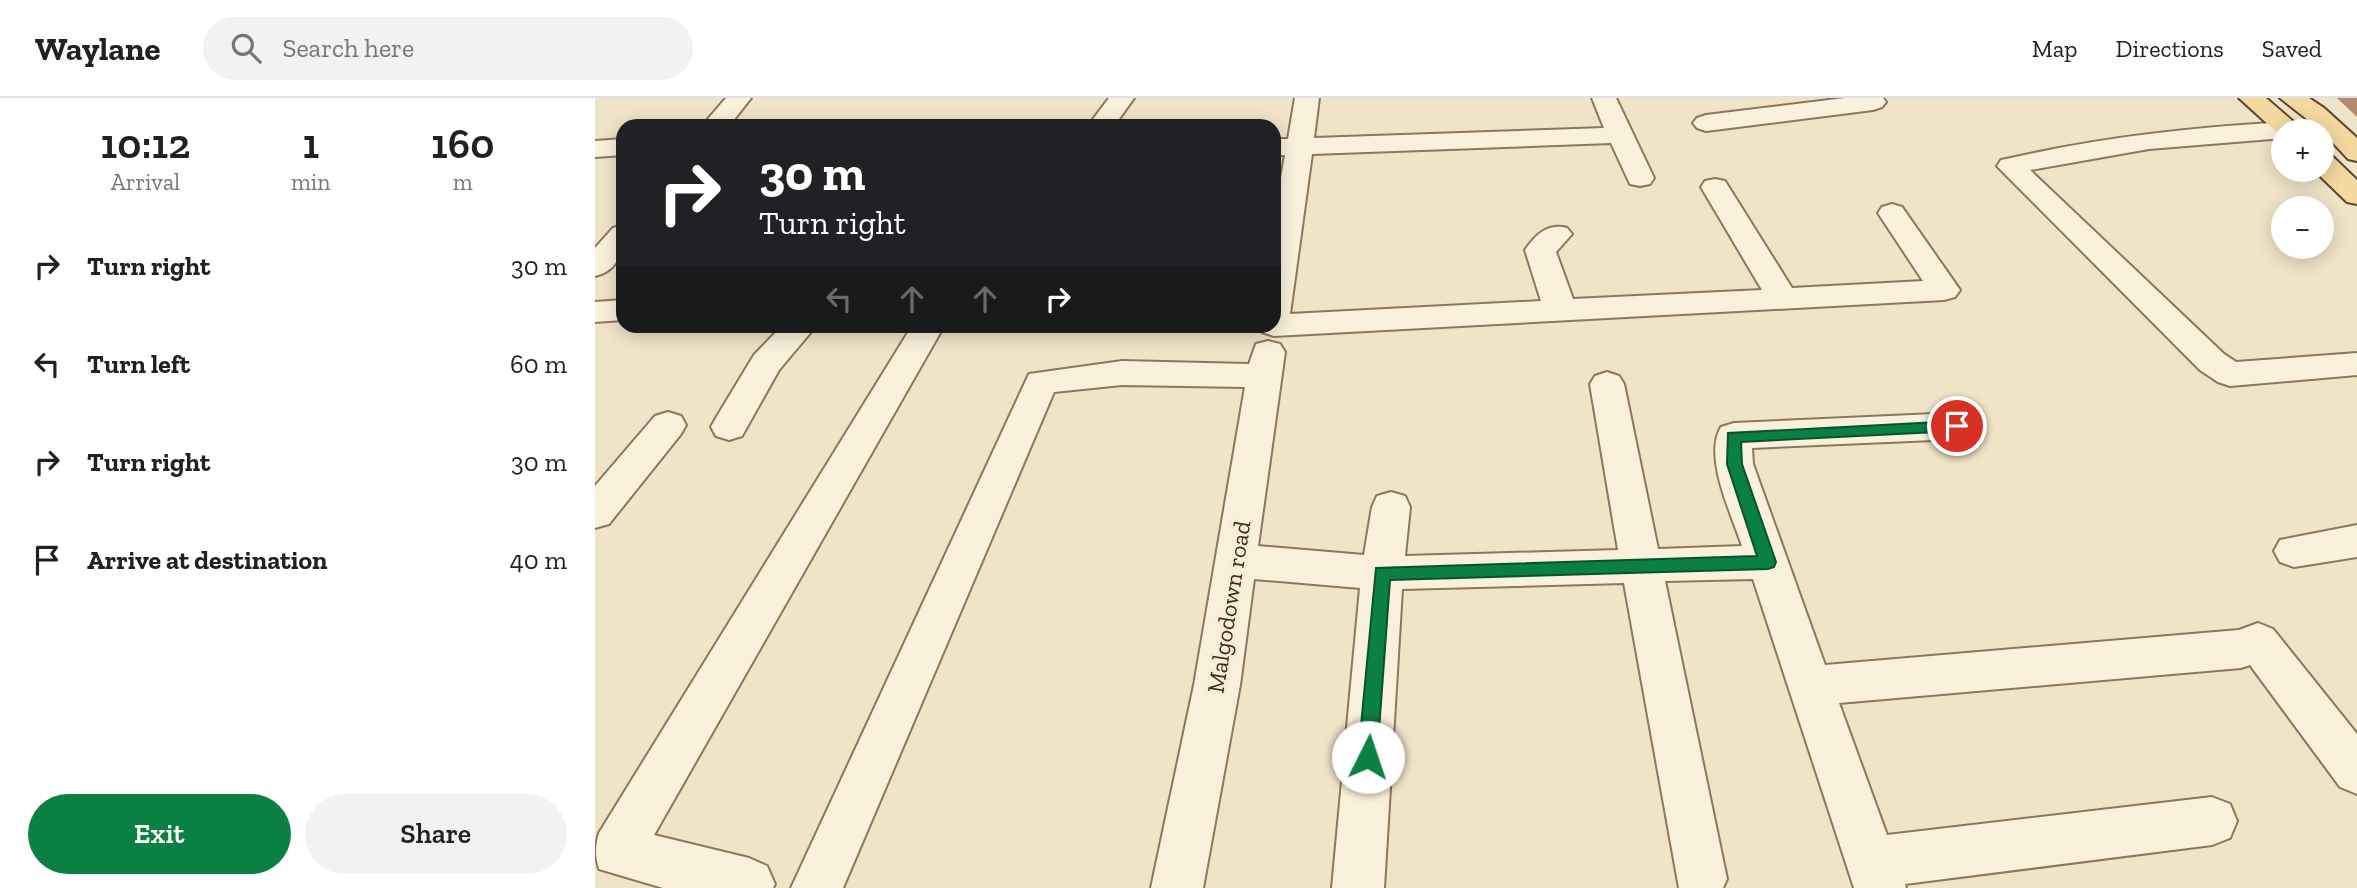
<!DOCTYPE html>
<meta charset="utf-8">
<style>
:root{--surface:#fff;--page:#f2f2f2;--text:#202124;--muted:#757577;--line:#e0e0e0;--accent:#0b8043}
body{margin:0;font-family:"Zilla Slab",serif;background:var(--page);color:var(--text);height:100vh;display:flex;flex-direction:column;font-size:26px;white-space:nowrap}
*{box-sizing:border-box;margin:0}
p{font-size:23px;color:var(--muted)}
.icon{flex:none;width:38px;height:38px;fill:none;stroke:currentColor;stroke-width:2;stroke-linecap:round;stroke-linejoin:round}
.map{position:relative;flex:1;overflow:hidden}
.drawer{display:flex;flex-direction:column;background:var(--surface);width:595px}
.drawer>*{flex:none}
.banner{position:absolute;left:21px;top:21px;width:665px;height:214px;border-radius:21px;box-shadow:0 4px 18px #0003;background:#202124;color:#fff;overflow:hidden}
.buttons{position:absolute;left:1676px;top:21px;display:grid;gap:14px}
.buttons a{display:grid;place-items:center;width:63px;height:63px;border-radius:50%;background:var(--surface);box-shadow:0 4px 18px #0003;font-size:35px}
.pin{position:absolute;display:grid;place-items:center;width:60px;height:60px;color:#fff;margin:-30px;border:4px solid #fff;border-radius:50%;box-shadow:0 2px 7px #0007}
.me{position:absolute;width:77px;margin:-38px;rotate:4deg;stroke-linejoin:round;filter:drop-shadow(0 0 5px #0008)}
.turn{display:flex;align-items:center;gap:24px;height:147px;padding:0 28px;font-size:32px}
.turn .icon{width:91px;height:91px;stroke-width:2.5}
.turn b{display:block;font-size:49px;line-height:60px}
.lanes{display:flex;align-items:center;height:66px;padding:0 28px;background:#0003;justify-content:center;gap:35px;direction:ltr}
.lanes .off{opacity:.35}
.eta{display:flex;justify-content:space-evenly;align-items:center;height:119px;text-align:center}
.eta b{font-size:42px;font-weight:600;line-height:49px}
.action{display:flex;gap:14px;margin-top:auto;padding:14px 28px}
.action a{flex:1;height:80px;border-radius:42px;background:var(--accent);color:#fff;font-size:28px;font-weight:600;line-height:80px;text-align:center}
.action a+a{background:var(--page);color:var(--text)}
ul{padding:0;list-style:none}
li{display:flex;align-items:center;gap:21px;height:98px;padding:0 28px}
li div{flex:1}
li b{display:block;font-size:26px}
li em{font-style:normal}
header{display:flex;align-items:center;gap:42px;box-sizing:border-box;height:98px;padding:0 35px;background:var(--surface);border-bottom:2px solid var(--line)}
header strong{font-size:33px}
nav{display:flex;gap:38px;margin-inline-start:auto;font-size:24px}
.search{width:490px;height:63px;background:var(--page);display:flex;align-items:center;gap:18px;box-sizing:border-box;padding:0 24px;border-radius:38px;color:var(--muted);font-size:26px}
main{display:flex;flex:1;min-height:0}
.map>svg:first-child{display:block}
</style>
<header>
<strong>Waylane</strong>
<div class="search"><svg class="icon" aria-label="search" viewBox="0 0 24 24"><circle cx="10" cy="10" r="6"/><path d="M15 15l6 6"/></svg>Search here</div>
<nav><a>Map</a><a>Directions</a><a>Saved</a></nav>
</header>
<main>
<section class="drawer">
<div class="eta">
<div><b>10:12</b><p>Arrival</p></div>
<div><b>1</b><p>min</p></div>
<div><b>160</b><p>m</p></div>
</div>
<ul>
<li><svg class="icon" aria-label="right" viewBox="0 0 24 24"><path d="M7 20v-9h11M14 6l5 5-5 5"/></svg><div><b>Turn right</b></div><em>30 m</em></li>
<li><svg class="icon" aria-label="left" viewBox="0 0 24 24"><path d="M17 20v-9H6M10 6l-5 5 5 5"/></svg><div><b>Turn left</b></div><em>60 m</em></li>
<li><svg class="icon" aria-label="right" viewBox="0 0 24 24"><path d="M7 20v-9h11M14 6l5 5-5 5"/></svg><div><b>Turn right</b></div><em>30 m</em></li>
<li><svg class="icon" aria-label="arrive" viewBox="0 0 24 24"><path d="M6 21V4h12l-3 4 3 4H6"/></svg><div><b>Arrive at destination</b></div><em>40 m</em></li>
</ul>
<div class="action"><a>Exit</a><a>Share</a></div>
</section>
<div class="map">
<svg width="1762" height="790" viewBox="0 0 1762 790">
<rect width="100%" height="100%" fill="#f0e4c8"/>
<g fill="none" stroke-linecap="round" stroke-linejoin="round">
<defs>
<path id="minor" d="M131 0H156L134 28H107Z
M514 0H539L519 28H493Z
M700 0H724L719 40 1009 30 997 0H1021L1059 80 1055 86 1045 88 1035 86 1016 45 717 56 695 216 946 203 930 152C941 136 953 125 972 130L977 136 961 154 978 201 1167 192 1106 89 1110 83 1120 81 1130 83 1197 190 1328 183 1283 115 1287 109 1297 106 1307 109 1365 192 1360 199 1349 202 679 238 667 234 663 228H679V120L690 57H679V41H693Z
M1250 0H1288L1291 4 1287 9 1278 12 1111 33 1102 30 1098 25 1102 20 1111 17Z
M1695 24 1704 26 1708 32 1689 33V40L1554 51 1435 72 1629 256 1641 264 1762 255V277L1635 288 1623 284 1605 272 1402 68 1406 62 1416 60C1508 39 1601 29 1695 24Z
M28 41V57L0 59V43Z
M28 127C28 150 26 172 0 178V150L18 130Z
M28 202V222L0 224V204Z
M187 228H221L184 272 147 338 134 342 121 338 116 329 121 320 159 257Z
M317 228H349L59 737 154 760 172 768 180 786 178 790H68L4 771C0 758 0 748 4 735Z
M673 243 685 246 690 254 663 448 769 457 777 409 782 398 796 394 810 398 815 409 810 458 1023 452 995 286 1000 278 1012 274 1024 278 1029 286 1063 451 1147 448C1137 417 1108 359 1126 329L1139 325 1362 315 1375 319 1380 328 1375 337 1362 341 1157 350 1158 366 1230 567 1644 532 1663 525 1678 531 1762 636V696L1745 689 1655 567 1646 570 1244 605 1292 737 1617 699 1635 706 1642 723 1635 740 1617 747 1310 786 1311 790H1259L1158 481 1070 483 1132 781 1128 790H1084L1029 485 807 491 789 790H737L765 490 659 481 645 587 608 790H556L599 587 650 289 527 287 459 294 248 790H196L434 276 527 263 654 266 661 246Z
M73 314 86 318 91 327 86 336 14 426 0 430V388L60 318Z
M1762 427V459L1699 469 1685 464 1679 453 1685 442Z"/>
<path id="major" d="M1644 0H1671L1709 33H1689L1687 39Z
M1685 0H1714L1729 10 1762 40V63L1753 61 1727 33Z
M1727 56 1737 58 1762 82V106L1752 104 1719 72H1727Z"/>
</defs>
<!-- minor casing -->
<use href="#minor" stroke="#8d765c" stroke-width="4"/>
<!-- major casing -->
<use href="#major" stroke="#5b4430" stroke-width="4"/>
<!-- minor -->
<use href="#minor" fill="#faf1dc" fill-rule="evenodd"/>
<!-- major -->
<use href="#major" fill="#f3d9a0" fill-rule="evenodd"/>
</g>
<!-- wall -->
<path fill="#b2896c" d="M1742 0H1762V19Z"/>
<!-- route -->
<path fill="#0b8043" stroke="#07532c" stroke-width="2" d="M1362 323 1370 328 1362 333 1146 344 1147 366 1181 464 1179 469 1173 471 795 482 782 659 780 665 773 668 766 665 763 659 781 470 1162 458 1132 366 1133 335Z"/>
<g text-anchor="middle" stroke-width="7" stroke-linejoin="round" paint-order="stroke">
<!-- street labels -->
<g font-size="24" fill="#3d2e20" stroke="#f7eed8">
<text transform="translate(634 509) rotate(-81)" y="8">Malgodown road</text>
</g>
</g>
</svg>
<div class="buttons">
<a>+</a>
<a>−</a>
</div>
<div class="pin" style="left:1362px;top:328px;background:#d93025"><svg class="icon" aria-label="arrive" viewBox="0 0 24 24"><path d="M6 21V4h12l-3 4 3 4H6"/></svg></div>
<svg class="me" style="left:773px;top:659px" viewBox="-20 -20 40 40"><circle r="19" fill="#fff"/><path d="M0-13L10 11 0 6-10 11z" fill="#0b8043"/></svg>
<div class="banner">
<div class="turn"><svg class="icon" aria-label="right" viewBox="0 0 24 24"><path d="M7 20v-9h11M14 6l5 5-5 5"/></svg><div><b>30 m</b>Turn right</div></div>
<div class="lanes"><svg class="icon off" aria-label="left" viewBox="0 0 24 24"><path d="M17 20v-9H6M10 6l-5 5 5 5"/></svg><svg class="icon off" aria-label="ahead" viewBox="0 0 24 24"><path d="M12 20V5M6 11l6-6 6 6"/></svg><svg class="icon off" aria-label="ahead" viewBox="0 0 24 24"><path d="M12 20V5M6 11l6-6 6 6"/></svg><svg class="icon" aria-label="right" viewBox="0 0 24 24"><path d="M7 20v-9h11M14 6l5 5-5 5"/></svg></div>
</div>
</div>
</main>
